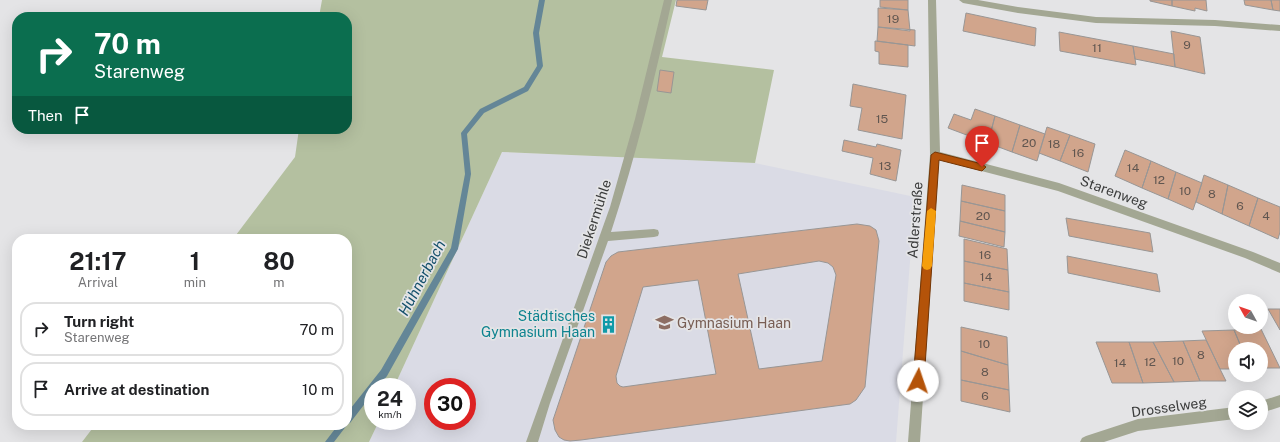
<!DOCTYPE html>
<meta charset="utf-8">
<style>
:root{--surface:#fff;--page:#f6f6f6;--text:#202124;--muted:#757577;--line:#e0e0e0}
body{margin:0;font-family:"Public Sans",sans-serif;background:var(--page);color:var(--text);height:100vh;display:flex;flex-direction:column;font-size:15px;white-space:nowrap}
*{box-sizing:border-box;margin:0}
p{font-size:13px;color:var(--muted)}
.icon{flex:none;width:22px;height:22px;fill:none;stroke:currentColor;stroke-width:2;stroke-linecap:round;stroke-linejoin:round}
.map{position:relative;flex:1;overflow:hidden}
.sheet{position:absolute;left:12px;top:234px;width:340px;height:196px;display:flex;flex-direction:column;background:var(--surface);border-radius:16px;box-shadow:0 4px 16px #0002}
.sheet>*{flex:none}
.top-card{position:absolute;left:12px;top:12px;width:340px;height:122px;border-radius:16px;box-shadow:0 4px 16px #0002;background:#0b6e4f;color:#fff;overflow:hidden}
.needle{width:26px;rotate:310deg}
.buttons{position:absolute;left:1228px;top:294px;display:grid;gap:8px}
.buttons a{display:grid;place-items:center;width:40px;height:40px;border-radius:50%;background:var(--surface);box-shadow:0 4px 16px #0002;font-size:20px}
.speed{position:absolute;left:364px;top:378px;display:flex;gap:8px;font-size:20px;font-weight:700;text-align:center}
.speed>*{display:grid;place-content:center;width:52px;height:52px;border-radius:50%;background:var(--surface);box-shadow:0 4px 16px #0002;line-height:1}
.speed small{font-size:10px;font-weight:400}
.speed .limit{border:6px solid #d22;background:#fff;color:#111}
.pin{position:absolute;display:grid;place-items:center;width:34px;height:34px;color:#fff;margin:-41px -17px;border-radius:50% 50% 50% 0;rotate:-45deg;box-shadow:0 0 4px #0007}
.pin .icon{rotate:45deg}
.me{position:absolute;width:44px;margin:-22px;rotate:4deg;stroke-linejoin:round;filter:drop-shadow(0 0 3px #0008)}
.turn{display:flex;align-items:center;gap:14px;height:84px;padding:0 16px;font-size:18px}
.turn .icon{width:52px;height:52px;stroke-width:2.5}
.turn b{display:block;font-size:28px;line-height:34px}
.then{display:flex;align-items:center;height:38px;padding:0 16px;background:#0003;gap:8px;font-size:15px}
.eta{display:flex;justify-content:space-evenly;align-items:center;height:68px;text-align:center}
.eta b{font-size:24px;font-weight:700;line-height:28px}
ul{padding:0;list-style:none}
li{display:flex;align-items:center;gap:12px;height:54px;margin:0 8px 6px;padding:0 8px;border:2px solid var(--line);border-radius:16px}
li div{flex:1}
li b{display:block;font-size:15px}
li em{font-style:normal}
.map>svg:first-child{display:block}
</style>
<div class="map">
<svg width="1280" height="442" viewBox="0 0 1280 442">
<rect width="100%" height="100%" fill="#e4e4e6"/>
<!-- built -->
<path fill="#dadbe5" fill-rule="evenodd" d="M502 152 755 163 915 197 896 442H369L379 421H407V387H394ZM433 387H467V421H433Z"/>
<!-- green -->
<path fill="#b4c0a0" d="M322 0H676L662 57 774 70 755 163 502 152 394 387H373V421H379L369 442H82L95 425H347V239H233L295 157 299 129H347V17H319Z"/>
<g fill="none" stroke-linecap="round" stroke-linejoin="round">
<!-- stream -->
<path fill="#648697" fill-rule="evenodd" d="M539 0H545L539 33 543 66 542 68 528 91 484 113 467 134 471 174 458 249 387 376 378 387H373V393L350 423 347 424V413L381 370 451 248 465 174 461 133 480 109 524 87 537 66 533 33Z
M338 425H347L334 442H325Z"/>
</g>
<!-- building -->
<path fill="#d1a58c" stroke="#989695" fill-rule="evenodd" d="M677 0H708L706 10 676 6Z
M880 0H908V10L880 7Z
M1150 0H1172V6L1150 1Z
M1172 0H1206L1207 11 1195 8V11L1172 6Z
M1244 0H1271L1273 10 1245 5Z
M1271 0H1280V11L1273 10Z
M878 8 908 10 910 31 878 27Z
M966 13 1036 28 1035 46 963 31Z
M878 27 915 30V46L877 41Z
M1171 31 1200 37 1205 74 1175 67Z
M1059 32 1133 46 1136 65 1060 51Z
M875 41 908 45V67L879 64V52L875 51Z
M1133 46 1174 54 1175 67 1135 59Z
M660 70 674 72 671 93 657 91Z
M853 84 906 95 902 139 858 130 862 108 850 106Z
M975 109 995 116 988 143 948 128 954 114 971 120Z
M995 116 1020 125 1012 152 988 143Z
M1020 125 1045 134 1037 161 1012 152Z
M1047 127 1070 135 1060 161 1039 153Z
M1070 135 1095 144 1088 172 1060 161Z
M844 140 876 147 877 144 901 150 896 181 870 174 873 158 842 151Z
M1125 150 1151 161 1142 188 1115 176Z
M1151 161 1176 172 1168 199 1142 188Z
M1176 172 1202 183 1193 210 1168 199Z
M1204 175 1228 185 1222 214 1196 202Z
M962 185 1005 195V211L961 201Z
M1228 185 1258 198 1249 226 1222 214Z
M1258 198 1280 207V232L1278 239 1249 226Z
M961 201 1005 211V232L960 221Z
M1066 218 1150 233 1153 252 1069 236Z
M960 221 1005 232 1004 247 959 236Z
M857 224 870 226 876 230 879 241 865 387 856 400 850 404 581 440 570 441 564 440 559 437 555 430 553 420 606 262 611 256 618 252ZM819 261 828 263 833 267 836 275 822 361 759 369 738 274ZM698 280 716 374 623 387 620 386 617 383 616 376 643 287Z
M964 239 1007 249 1008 270 964 261Z
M1067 256 1157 274 1160 292 1068 273Z
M964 261 1008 270 1009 292 964 283Z
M964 283 1009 292V310L964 301Z
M1268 309H1280V330Z
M961 327 1007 337 1008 365 961 351Z
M1261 329 1280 368H1261V349H1242L1234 330Z
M1234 330 1242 349H1235V369H1220L1202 331Z
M1206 340 1220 369 1226 381H1200L1183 341Z
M1183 341 1200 381 1174 382 1153 342Z
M1096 342H1129L1143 383H1112Z
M1129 342H1153L1174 382 1143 383Z
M961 351 1008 365 1009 390 961 380Z
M961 380 1009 390 1010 412 961 401Z"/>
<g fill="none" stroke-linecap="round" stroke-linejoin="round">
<!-- service -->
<path fill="#a3a793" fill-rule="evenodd" d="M664 0H672C655 78 636 156 611 232L654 229 658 230 659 233 658 236 654 237 608 241 550 403 538 442H526L610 207 635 119Z"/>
<!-- minor -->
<path fill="#a3a793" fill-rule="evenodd" d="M928 0H936L940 152 1059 183 1253 252 1280 263V273L1245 258 1058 191 939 160 920 442H908L930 155Z
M959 0H978L1018 7 1096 17 1215 20 1280 25V31L1215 26 1096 23 1018 13 963 3Z
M1280 395V407L1261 413V401Z
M1235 407V419L1138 431 1104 442H1080L1082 438 1086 436 1138 419Z"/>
</g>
<!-- route -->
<path fill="#b45309" stroke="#753606" d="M935 152 982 164 986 167 982 171 939 160 924 381 922 385 918 386 915 385 913 381 931 155Z"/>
<!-- slow -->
<path fill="#f59e0b" d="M931 208 936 211 932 266 930 269 927 270 924 269 922 266 927 211Z"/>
<!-- icons -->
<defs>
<symbol id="school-bare" viewBox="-9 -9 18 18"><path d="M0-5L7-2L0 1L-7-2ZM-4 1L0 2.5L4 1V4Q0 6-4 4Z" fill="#8d6e63" stroke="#e4e4e6" stroke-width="2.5" paint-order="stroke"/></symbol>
<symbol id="building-bare" viewBox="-9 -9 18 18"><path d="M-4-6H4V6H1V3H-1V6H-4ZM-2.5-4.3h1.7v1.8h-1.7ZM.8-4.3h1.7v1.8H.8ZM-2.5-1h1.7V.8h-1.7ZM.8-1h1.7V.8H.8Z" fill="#0f9aa8" stroke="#e4e4e6" stroke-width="2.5" paint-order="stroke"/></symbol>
</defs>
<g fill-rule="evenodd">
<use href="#school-bare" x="652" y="310" width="25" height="25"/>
<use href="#building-bare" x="596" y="312" width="25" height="25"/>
</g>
<g text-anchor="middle" stroke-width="3.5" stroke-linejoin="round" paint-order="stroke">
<!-- number labels -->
<g font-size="12" fill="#605650">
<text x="893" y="23">19</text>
<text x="1187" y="49">9</text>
<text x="1097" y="52">11</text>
<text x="882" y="123">15</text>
<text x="1029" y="147">20</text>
<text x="1054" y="148">18</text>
<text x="1078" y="157">16</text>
<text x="885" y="170">13</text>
<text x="1133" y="172">14</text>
<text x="1159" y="184">12</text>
<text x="1185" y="195">10</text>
<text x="1212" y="198">8</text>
<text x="1240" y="210">6</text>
<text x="983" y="220">20</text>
<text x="1266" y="220">4</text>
<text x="985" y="259">16</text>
<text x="986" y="281">14</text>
<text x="984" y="348">10</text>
<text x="1201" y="359">8</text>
<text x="1178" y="365">10</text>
<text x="1150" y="366">12</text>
<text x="1120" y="367">14</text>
<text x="985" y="376">8</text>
<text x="985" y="400">6</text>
</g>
<!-- street labels -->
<g font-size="14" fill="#3b3c3c" stroke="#e4e4e6">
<text transform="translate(1114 192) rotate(20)" y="5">Starenweg</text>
<text transform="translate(594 219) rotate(-72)" y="5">Diekermühle</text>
<text transform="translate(915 220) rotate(-86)" y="5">Adlerstraße</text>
<text transform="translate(1169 407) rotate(-8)" y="5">Drosselweg</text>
</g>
<!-- culture labels -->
<g font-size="14" fill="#0d838f" stroke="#e4e4e6" text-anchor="end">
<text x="595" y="321">Städtisches<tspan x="595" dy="16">Gymnasium Haan</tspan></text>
</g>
<!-- education labels -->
<g font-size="14" fill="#785e54" stroke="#e4e4e6" text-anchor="start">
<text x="677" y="328">Gymnasium Haan</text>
</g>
<!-- water labels -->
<g font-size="15" font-style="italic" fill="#14506b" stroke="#e4e4e6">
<text transform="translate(422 278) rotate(-62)" y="5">Hühnerbach</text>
</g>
</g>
</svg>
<div class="buttons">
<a><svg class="needle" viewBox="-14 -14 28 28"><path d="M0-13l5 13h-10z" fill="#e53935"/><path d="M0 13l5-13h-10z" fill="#757577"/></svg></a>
<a><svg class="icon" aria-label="sound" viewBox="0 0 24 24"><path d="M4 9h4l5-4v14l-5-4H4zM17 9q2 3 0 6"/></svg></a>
<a><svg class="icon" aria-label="layers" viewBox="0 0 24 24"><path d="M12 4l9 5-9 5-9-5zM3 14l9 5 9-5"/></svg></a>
</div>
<div class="speed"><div>24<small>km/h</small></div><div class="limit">30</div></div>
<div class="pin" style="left:982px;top:167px;background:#d93025"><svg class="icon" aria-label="arrive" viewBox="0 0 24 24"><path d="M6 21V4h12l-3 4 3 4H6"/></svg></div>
<svg class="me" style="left:918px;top:381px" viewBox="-20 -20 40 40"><circle r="19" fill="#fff"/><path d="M0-13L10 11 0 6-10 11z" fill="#b45309"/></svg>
<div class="top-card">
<div class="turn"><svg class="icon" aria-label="right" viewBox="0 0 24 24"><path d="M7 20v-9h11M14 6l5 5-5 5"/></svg><div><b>70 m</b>Starenweg</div></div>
<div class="then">Then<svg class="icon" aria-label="arrive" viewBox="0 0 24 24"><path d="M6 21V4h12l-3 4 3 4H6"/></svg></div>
</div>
<section class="sheet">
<div class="eta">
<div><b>21:17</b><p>Arrival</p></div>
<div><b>1</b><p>min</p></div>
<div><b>80</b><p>m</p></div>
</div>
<ul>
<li><svg class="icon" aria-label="right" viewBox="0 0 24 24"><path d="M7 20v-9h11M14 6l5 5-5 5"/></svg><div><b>Turn right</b><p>Starenweg</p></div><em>70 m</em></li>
<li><svg class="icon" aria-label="arrive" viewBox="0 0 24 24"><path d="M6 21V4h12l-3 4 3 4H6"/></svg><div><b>Arrive at destination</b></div><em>10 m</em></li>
</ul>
</section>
</div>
